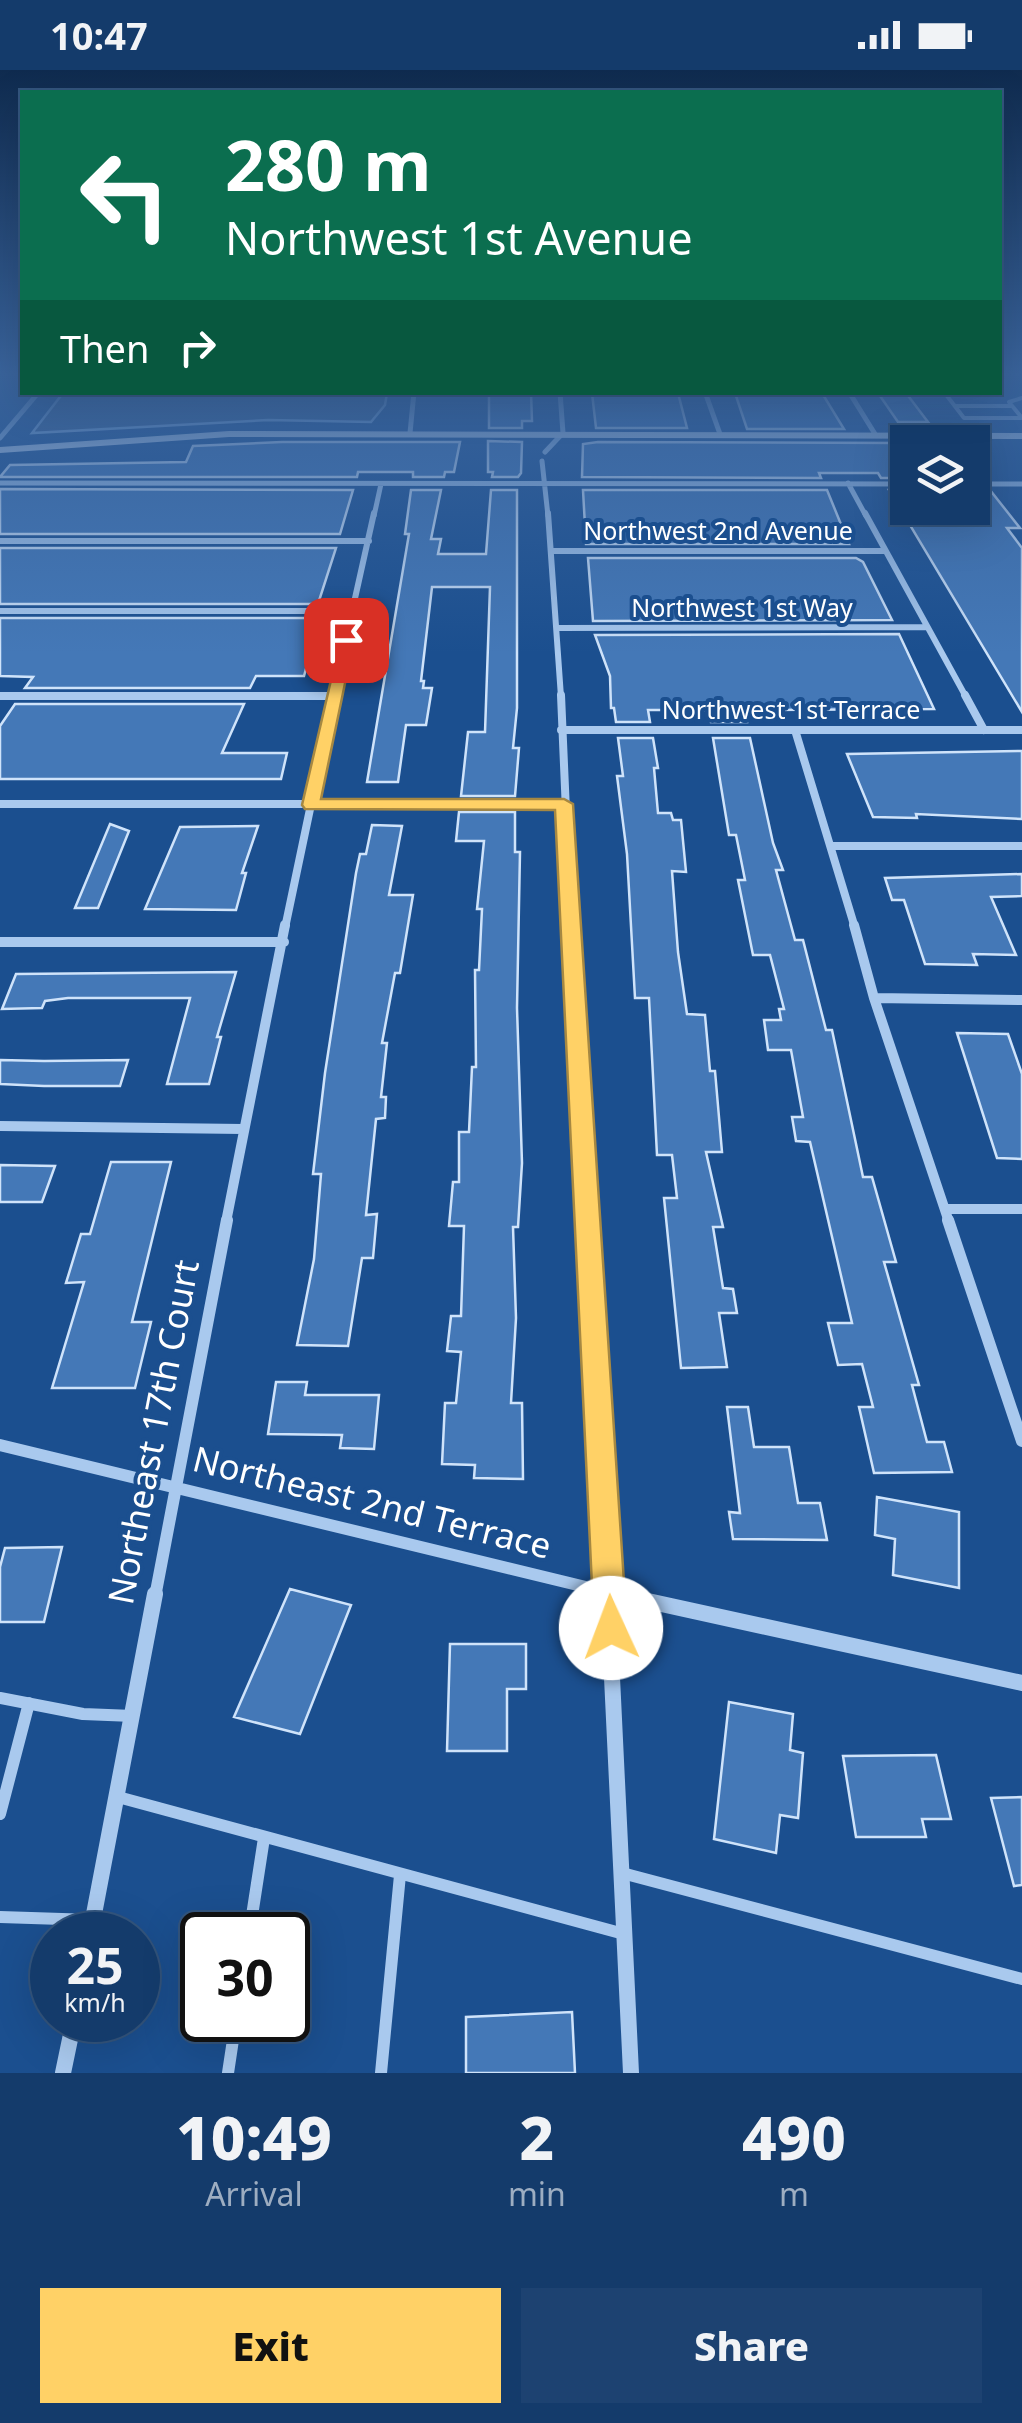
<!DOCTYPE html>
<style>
:root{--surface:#143b6b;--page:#1d4271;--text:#f1f3f6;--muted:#9dadc1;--line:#33557e;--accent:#ffd166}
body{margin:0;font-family:"Noto Sans",sans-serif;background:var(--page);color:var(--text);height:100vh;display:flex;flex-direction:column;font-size:38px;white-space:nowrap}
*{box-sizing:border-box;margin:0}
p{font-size:32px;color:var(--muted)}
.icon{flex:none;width:55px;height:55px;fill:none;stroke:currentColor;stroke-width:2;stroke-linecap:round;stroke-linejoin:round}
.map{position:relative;height:2003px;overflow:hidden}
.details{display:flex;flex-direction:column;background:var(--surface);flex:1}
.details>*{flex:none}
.banner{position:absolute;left:20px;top:20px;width:982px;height:305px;border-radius:0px;box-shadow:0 10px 40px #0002,0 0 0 2px var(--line);background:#0b6e4f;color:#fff;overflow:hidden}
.tools{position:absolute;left:890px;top:355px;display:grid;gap:20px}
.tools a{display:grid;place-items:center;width:100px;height:100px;border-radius:0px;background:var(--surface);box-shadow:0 10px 40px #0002,0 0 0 2px var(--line);font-size:50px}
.speed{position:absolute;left:30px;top:1842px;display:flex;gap:20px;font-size:50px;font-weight:700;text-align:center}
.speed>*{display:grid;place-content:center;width:130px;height:130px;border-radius:50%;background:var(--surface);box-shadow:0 10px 40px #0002,0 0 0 2px var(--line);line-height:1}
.speed small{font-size:25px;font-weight:400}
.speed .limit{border:5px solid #111;border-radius:15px;background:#fff;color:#111}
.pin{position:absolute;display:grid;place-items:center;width:85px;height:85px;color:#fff;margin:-42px;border-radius:20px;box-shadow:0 5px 15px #0006}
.me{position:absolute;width:110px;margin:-55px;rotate:358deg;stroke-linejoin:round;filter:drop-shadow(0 0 8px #0008)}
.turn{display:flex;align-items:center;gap:35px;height:210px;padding:0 40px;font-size:45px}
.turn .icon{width:130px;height:130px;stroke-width:2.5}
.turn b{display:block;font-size:70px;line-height:85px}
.then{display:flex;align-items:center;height:95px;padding:0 40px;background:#0003;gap:20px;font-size:38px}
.eta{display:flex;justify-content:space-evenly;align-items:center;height:170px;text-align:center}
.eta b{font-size:60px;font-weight:800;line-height:70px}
.button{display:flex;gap:20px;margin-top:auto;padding:20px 40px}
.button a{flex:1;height:115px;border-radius:0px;background:var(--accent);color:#111;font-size:40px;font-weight:800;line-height:115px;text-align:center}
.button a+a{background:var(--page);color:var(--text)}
.status{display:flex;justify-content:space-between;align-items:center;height:70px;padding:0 50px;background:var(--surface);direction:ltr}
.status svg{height:28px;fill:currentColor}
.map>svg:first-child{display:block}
</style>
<div class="status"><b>10:47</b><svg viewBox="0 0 49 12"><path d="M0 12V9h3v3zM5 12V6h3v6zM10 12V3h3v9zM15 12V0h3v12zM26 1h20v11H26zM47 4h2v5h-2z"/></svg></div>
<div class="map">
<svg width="1022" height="2003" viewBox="0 0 1022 2003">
<rect width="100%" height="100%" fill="#1b4f8f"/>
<!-- water -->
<path fill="#3c6290" stroke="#9cc4f0" stroke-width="2.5" d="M63 323V322L387 323 385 335 371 352 268 350 32 363Z"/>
<!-- building -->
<path fill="#4478b7" stroke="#cfe3fa" stroke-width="2.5" d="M489 322H531L532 351H522V358H489Z
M592 323H678L687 358H596Z
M735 323H822L844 359H747Z
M878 323H906L928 352H898Z
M488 371 522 372 521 403 518 407H492L493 402H488Z
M282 372H460L454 402H445L444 407H413V402H358L357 407H0L10 395 186 392 193 376Z
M598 372 908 373V408H881L878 403H819L821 408 582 407 583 374Z
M0 419 353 420 340 464H0Z
M411 420H441L431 469H441L438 484H486L491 420H517V638L513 678H519L515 726H461L468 662H485L490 517H432L421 611H424L423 618H432L426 655H406L398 712H367L409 464H405Z
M583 420H827L849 474H586Z
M889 420H908V440H972V420H990L1020 458H1007L1022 478V642Z
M0 478H336L318 534H0Z
M588 488H856L863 492 892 550 593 551Z
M0 548H314L313 555H318L304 606H256L250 618H25L33 607 0 606Z
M899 564 934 639 745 640 747 652H711L710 640H648L650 652H616L614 638H611L610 606 595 565Z
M15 634H244L222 683H287L281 709H0V656Z
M618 668H653L658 698H654L658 743H671L673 750H681L686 802 672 801 678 882 687 944 705 945 710 1001H715L722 1082H706L723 1157H713L723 1218 733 1219 737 1243H719L727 1297 681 1298 664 1128H677L672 1085H657L649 928H635L627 784 617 706H623Z
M713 668H750L773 773 783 800H776L795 870H803L826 960H832L863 1107H872L896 1192H884L919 1315H912L927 1372H944L952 1402 874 1403 859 1337H873L862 1294 838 1295 828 1253H852L810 1072 796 1071 792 1047H803L791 980H768L764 950H781L779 939H784L770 885H753L738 810H745L736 765H729Z
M1022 681V749L916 744 917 748 873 747 847 684Z
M459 742H515V782H520L517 938 522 1093 518 1157H513L516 1248 511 1333H522L523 1409 474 1408 475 1395 442 1394 445 1333H456L461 1282 447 1281 451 1246H461L464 1156H449L453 1112H459V1062H469L472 997H476L475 900H479L482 839H477L484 771H456Z
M110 754 129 761 98 838H75Z
M372 755 402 756 389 825H413L400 903H395L382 973H387L381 1027H386L385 1048 376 1049 366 1145 377 1144 373 1188H362L348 1276 297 1275 314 1189 321 1104H313L325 1003 356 803 360 784H366Z
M258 756 242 803H246L236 840 145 839 180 757Z
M1022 804V826L991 827 1016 885 973 884 977 895 925 894 904 830H892L885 808Z
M236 902 217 967H221L209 1014H167L190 928H68L45 931 42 938 2 939 16 904Z
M957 963 1008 964 1022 1004V1089L997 1088Z
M0 990 44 991 128 990 120 1016H44L0 1014Z
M111 1092H171L132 1252H151L135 1318H52L84 1212 66 1213 81 1164H90Z
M0 1095 55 1096 42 1132H0Z
M276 1312H307L305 1325H379L374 1379 340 1378 342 1365 268 1364Z
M727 1337H748L754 1377H789L798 1433H820L827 1470 733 1469 729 1442 740 1443Z
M877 1427 959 1442V1518L893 1505 895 1469 875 1465Z
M62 1477 44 1552H0V1497L5 1478Z
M290 1519 351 1535 300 1664 234 1647Z
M450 1574H526V1619H507V1681H447Z
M729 1632 793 1644 790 1680 803 1683 798 1748 780 1745 776 1783 714 1769Z
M936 1685 951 1749H922L926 1767H856L843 1686Z
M1022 1727V1815L1014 1816 991 1728Z
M572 1942 575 2003H466V1947Z"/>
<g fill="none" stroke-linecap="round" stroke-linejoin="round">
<!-- lane-far1 -->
<path stroke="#a9c9ee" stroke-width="4" d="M944 322 964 348H1021
M1022 328 1009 332 1022 348
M955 336H1011"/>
<!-- lane -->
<path stroke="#a9c9ee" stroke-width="12" d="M0 1628 83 1644 133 1646
M118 1727 624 1864
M0 1744 29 1633
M622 1803 1022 1909
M0 1847 93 1850
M249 1865 264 1768
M228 2003 236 1950
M381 2003 400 1805"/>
<!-- street-far5 -->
<path stroke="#a9c9ee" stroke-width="5" d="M705 322 720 364
M849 322 875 364
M410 363 414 322
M0 368 39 322
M545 382 563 363 560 322
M542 391 548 446
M0 413 908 414
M848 413 866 446
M972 414H1022
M374 446 381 414"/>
<!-- street-far4 -->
<path stroke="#a9c9ee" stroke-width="6" d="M548 443 561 627
M865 443 966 627
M0 471H369
M552 481H884
M0 541H353
M557 558 926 557
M0 626H333
M333 627 374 443"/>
<!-- street-far3 -->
<path stroke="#a9c9ee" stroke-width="8" d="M561 625 571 858
M965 625 984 660
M0 626H333
M561 660H1022
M795 660 855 858
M0 734H564
M832 776H1022
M285 858 334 625"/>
<!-- street-far2 -->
<path stroke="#a9c9ee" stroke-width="10" d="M571 855 588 1152
M854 855 874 928 949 1152
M0 872H284
M874 928 1022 930
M0 1056 243 1059
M947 1139H1022
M226 1152 285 855"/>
<!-- street-far1 -->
<path stroke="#a9c9ee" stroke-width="12" d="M588 1150 608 1527
M948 1150 1022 1371
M0 1375 627 1527
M155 1527 227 1150"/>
<!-- street -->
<path stroke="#a9c9ee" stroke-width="16" d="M608 1524 631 2003
M616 1524 1022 1613
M90 1865 155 1524
M63 2003 74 1950"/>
<!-- secondary -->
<path fill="#d6e6fa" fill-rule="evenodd" d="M229 361 1022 363V369L229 367 0 383V377Z"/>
</g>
<!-- sky -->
<linearGradient id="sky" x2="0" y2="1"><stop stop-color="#0f2b4f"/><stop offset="0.52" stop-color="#39639b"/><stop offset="1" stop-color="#39639b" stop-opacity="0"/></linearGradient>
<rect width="1022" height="583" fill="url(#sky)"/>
<!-- route -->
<path fill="#ffd166" stroke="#a68842" stroke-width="2.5" d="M341 567 354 570 321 729H564L573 734 627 1558 622 1568 611 1572 599 1568 594 1558 555 740 305 739 302 735Z"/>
<g text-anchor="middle" stroke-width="8" stroke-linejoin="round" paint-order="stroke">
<!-- far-street labels -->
<g font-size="25" fill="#fff" stroke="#1b4f8f">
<text x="718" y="470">Northwest 2nd Avenue</text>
<text x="742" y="547">Northwest 1st Way</text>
<text x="791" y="649">Northwest 1st Terrace</text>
</g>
<!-- near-street labels -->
<g font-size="35" fill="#fff" stroke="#1b4f8f">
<text transform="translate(154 1362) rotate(-79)" y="12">Northeast 17th Court</text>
<text transform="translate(372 1433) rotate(14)" y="12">Northeast 2nd Terrace</text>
</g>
</g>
</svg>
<div class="tools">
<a><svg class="icon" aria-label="layers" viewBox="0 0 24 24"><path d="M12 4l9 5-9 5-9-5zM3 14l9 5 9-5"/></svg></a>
</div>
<div class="speed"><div>25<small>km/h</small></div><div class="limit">30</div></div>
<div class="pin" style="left:346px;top:570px;background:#d93025"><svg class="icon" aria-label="arrive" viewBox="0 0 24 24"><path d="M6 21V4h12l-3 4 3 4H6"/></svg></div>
<svg class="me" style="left:611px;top:1558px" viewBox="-20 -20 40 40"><circle r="19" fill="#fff"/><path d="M0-13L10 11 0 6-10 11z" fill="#ffd166"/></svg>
<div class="banner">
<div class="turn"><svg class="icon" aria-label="left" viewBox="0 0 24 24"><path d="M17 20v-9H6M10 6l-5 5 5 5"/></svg><div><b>280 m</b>Northwest 1st Avenue</div></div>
<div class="then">Then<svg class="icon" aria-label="right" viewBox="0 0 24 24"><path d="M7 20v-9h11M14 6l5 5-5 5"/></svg></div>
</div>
</div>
<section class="details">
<div class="eta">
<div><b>10:49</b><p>Arrival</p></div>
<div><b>2</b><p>min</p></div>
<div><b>490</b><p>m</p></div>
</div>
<div class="button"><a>Exit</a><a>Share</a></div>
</section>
